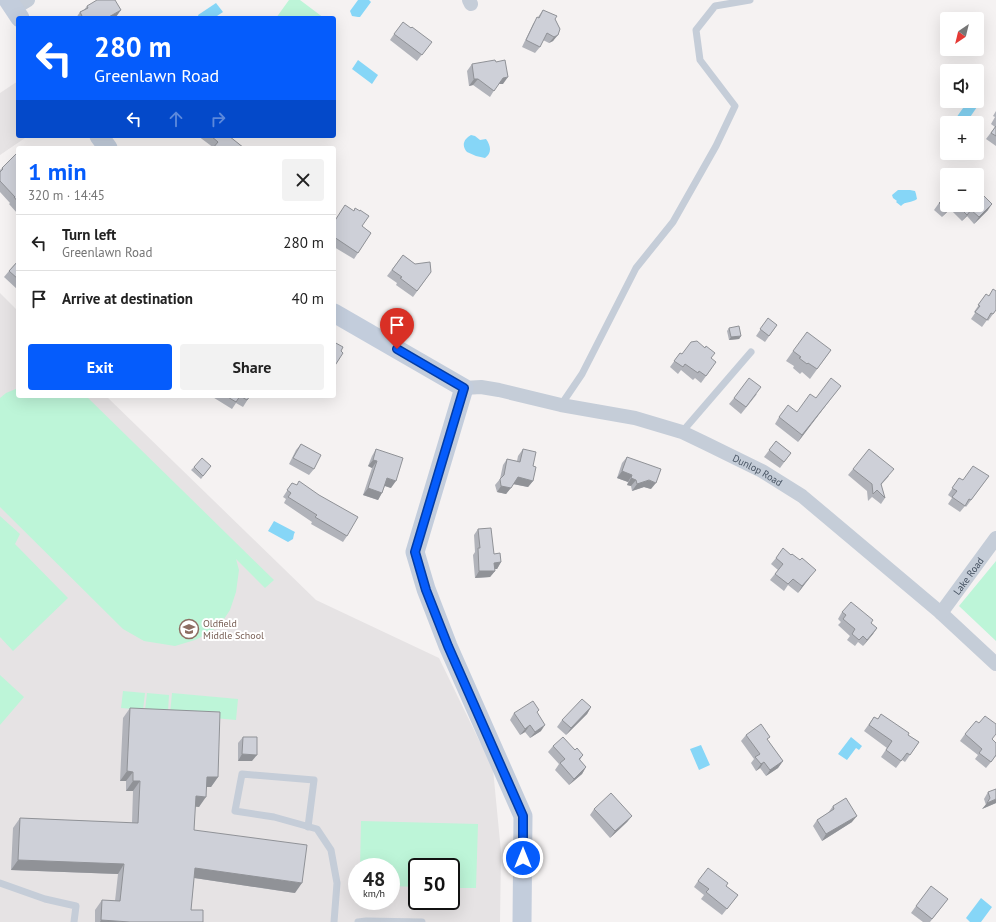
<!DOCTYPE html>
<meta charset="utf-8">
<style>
:root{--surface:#fff;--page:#f2f2f2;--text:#222;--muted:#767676;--line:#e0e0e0;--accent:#055cfc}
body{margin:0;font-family:"PT Sans",sans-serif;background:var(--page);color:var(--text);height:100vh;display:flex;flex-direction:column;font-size:15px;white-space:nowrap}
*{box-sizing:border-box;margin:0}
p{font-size:13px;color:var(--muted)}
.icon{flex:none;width:22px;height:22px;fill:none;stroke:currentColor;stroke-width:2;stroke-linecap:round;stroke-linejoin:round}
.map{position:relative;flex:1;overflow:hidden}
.side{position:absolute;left:16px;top:146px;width:320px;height:252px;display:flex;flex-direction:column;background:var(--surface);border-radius:4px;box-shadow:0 4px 16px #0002}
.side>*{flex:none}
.hud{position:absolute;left:16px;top:16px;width:320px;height:122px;border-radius:4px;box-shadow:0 4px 16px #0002;background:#055cfc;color:#fff;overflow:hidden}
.needle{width:26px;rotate:215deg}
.controls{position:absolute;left:940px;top:12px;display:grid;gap:8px}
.controls a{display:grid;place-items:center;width:44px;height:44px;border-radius:4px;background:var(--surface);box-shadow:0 4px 16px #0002;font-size:20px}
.speed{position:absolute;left:348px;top:858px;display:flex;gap:8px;font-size:20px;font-weight:700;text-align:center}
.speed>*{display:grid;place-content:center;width:52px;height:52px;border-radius:50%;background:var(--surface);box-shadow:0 4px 16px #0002;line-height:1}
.speed small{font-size:10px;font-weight:400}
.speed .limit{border:2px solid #111;border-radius:6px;background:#fff;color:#111}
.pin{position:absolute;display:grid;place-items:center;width:34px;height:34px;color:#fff;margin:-41px -17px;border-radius:50% 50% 50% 0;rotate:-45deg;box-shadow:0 0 4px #0007}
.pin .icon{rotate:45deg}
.me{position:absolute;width:44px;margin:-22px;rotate:0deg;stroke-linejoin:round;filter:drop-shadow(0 0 3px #0008)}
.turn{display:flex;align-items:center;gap:14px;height:84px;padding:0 12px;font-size:18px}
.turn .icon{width:52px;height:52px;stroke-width:2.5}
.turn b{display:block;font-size:28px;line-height:34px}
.lanes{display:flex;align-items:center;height:38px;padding:0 12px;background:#0003;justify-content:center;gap:20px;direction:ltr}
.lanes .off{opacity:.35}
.round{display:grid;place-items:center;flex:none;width:42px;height:42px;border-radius:4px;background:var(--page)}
.overview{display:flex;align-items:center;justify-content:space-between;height:68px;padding:0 12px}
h1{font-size:24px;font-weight:700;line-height:30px;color:var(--accent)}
.primary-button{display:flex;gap:8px;margin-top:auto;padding:8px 12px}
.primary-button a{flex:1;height:46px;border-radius:4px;background:var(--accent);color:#fff;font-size:16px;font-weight:700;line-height:46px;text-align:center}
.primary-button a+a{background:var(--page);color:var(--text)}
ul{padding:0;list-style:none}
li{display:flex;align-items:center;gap:12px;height:56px;padding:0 12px;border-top:1px solid var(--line)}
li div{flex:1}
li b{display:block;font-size:15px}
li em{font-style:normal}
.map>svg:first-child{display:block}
</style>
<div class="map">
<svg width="996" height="922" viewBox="0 0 996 922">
<rect width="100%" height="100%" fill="#f5f2f2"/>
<!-- education -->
<path fill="#e6e3e4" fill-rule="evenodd" d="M18 81V136H28L0 155V93Z
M0 293 18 311V396H106L316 600 439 658 493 769 501 852 500 922H0ZM357 867H391V901H357ZM417 867H451V901H417Z"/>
<!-- green -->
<path fill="#bdf5d8" d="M289 0H300L324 18H276Z
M18 388V396H86L274 580 265 588 236 559 239 570 236 592 230 610 224 619 211 632 195 640 175 646 144 641 123 629 0 507V398L6 393Z
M0 516 20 534 15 544 68 598 13 651 0 637Z
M996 561V641L959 606Z
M0 675 24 697 0 725Z
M123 691 145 693 143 710 121 708Z
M147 693 169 695 168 712 145 710Z
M172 693 238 699 236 720 170 714Z
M361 821 478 824 476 888H451V867H417V887L391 886V867H360Z"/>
<!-- water -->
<path fill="#86d6f7" d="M358 0H369L371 2 360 17H358L352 16 350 11Z
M216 3 223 12 214 18H199L198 15Z
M358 60 378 75 372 84 352 69Z
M968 101 977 107 966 123H963L956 118Z
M471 135 475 136 480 140 486 139C491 146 492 153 485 158L476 156 467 152C461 145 464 139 471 135Z
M898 190H910L915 191 916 194 917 199C912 203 905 201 901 206L896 202 897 201 893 198 892 195Z
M274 521 295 532 294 534 293 539 288 542 268 531Z
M851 737 862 746 859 750 856 748 847 760 838 754Z
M701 745 710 765 699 770 690 749Z
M981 898 992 907 981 922H970L966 918Z"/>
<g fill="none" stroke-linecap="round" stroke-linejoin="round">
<!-- lane -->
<path stroke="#c5cdd8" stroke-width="7" d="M561 405 582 374 636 268 673 222 716 146 735 106 700 60 696 30 715 6 750 0
M682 432 751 352
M308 827 314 780 242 774 235 811 274 817 317 829 331 850 337 883 334 922
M0 883 45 899 76 906 74 922
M358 922 366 921 422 922"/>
<!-- street -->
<g stroke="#c5cdd8" stroke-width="14">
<path d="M469 0 471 4"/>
<path d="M13 9 28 0"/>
<path id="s1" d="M464 388 481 387 499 390 561 405 635 418 682 432 707 444 762 471 802 496 941 613 996 664"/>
<path id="s2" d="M941 613 996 538"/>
</g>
<!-- secondary -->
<path stroke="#c3cddc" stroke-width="19" d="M8 0 20 18
M99 136 108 148
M334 313 464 388 415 552 426 589 448 646 523 816 522 922"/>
</g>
<!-- wall -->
<path fill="#b1b3ba" d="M87 6 116 17 114 18H76L80 12 84 10Z
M543 10 555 19 560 29 553 41 549 43 543 40 540 47 535 53 522 47 533 24Z
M394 34 427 48 417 61 390 40Z
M472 64 503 84H498L490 97 473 85 469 86 467 71Z
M996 111V146L986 139 995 127 991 124 995 117 993 116Z
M198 136H229L214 148Z
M18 156V212L17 213 9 204 10 203 0 192V170L2 168Z
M939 203 947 205H977L988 210 974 224 967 216 962 221 950 209 942 217 934 210Z
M334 222 362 226 371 233 354 259 334 247Z
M403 255 415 264 431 272 413 297 396 285 397 283 387 276Z
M18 261V290L4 277 9 271Z
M986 294 996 310 988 321 987 320 982 327 971 319 975 313 974 312Z
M768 318 777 325 765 342 756 336Z
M729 328 741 336 739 339 729 340 727 331Z
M831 350 810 379 802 372 800 374 793 368 794 366 786 361 793 351Z
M680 353 682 354 711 358 712 368 701 383 695 378 693 380 681 370 678 374 670 367Z
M836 392 798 442 775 424 779 417 797 412 816 398Z
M757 394 741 414 729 404 734 398Z
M211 396H253L252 397 250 396 243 407 236 403 232 409Z
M776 441 791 453 780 468 764 457Z
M301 444 314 469 309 475 289 464 296 450Z
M376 449 391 488 385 486 378 500 363 495 372 468 368 466 372 456Z
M523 449 533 466V481L528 487 513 484 506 494 497 492 495 485 500 479 503 465 507 459 517 461 518 456Z
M627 457 651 489 644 487 632 491 631 486 627 485 628 482 617 478 622 463Z
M211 466 201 479 191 470 194 467Z
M853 469 889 476 881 485 885 498 881 504 872 497 868 501 867 491 848 475Z
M989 476 966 507 965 506 960 512 948 504 952 498 948 495 959 478 963 480Z
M292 483 347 536 343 542 311 524 312 522 284 503 286 499 283 497Z
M478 529 494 554 501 562 497 569H495V571L490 577 475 578 473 555 475 552 474 535Z
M776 558 811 576 798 593 788 585 784 591 770 580 778 570 771 564Z
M842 612 871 623 877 628 873 634 863 646 858 642 855 646 847 640 850 636 838 625 841 622 838 619Z
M591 707 587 714 566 735 557 727 562 720Z
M130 708 218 777 211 787H206L199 807 195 806 194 830 295 893 194 878 191 910 203 922H95V910L102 900 115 901 118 874 11 870 13 828 20 818 132 823 133 791H126V781H120L123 718Z
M514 713H537L541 731 530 738 525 732 520 735 510 720Z
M874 717 908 735 919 742 905 762 902 760 896 768 881 757 887 748 864 731Z
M965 734 996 756 986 768 975 759 978 755 960 741Z
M746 735 768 741 783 761 778 768 766 776 760 768 756 771 751 763 754 759 741 741Z
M243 737 252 761H238V743Z
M553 746 575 750 583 755 580 760 586 767 582 774 569 785 555 770 559 764 548 752Z
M988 792 996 803 982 809 986 805 984 799Z
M833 806 852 822 822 841 813 826 817 820 828 813Z
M594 809 632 816 627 822 610 838 590 815Z
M698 881 726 886 738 895 722 915 701 899 704 895 694 887Z
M948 899 930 922H923L911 913 916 906Z"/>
<!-- shaded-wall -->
<path fill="#909297" d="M121 10 116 17 114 18H107Z
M558 35 553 41 549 43 554 37Z
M508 77 503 84H498L503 78Z
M474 79H478L473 85 469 86Z
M992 204 988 210 974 224 979 217Z
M952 205H953L950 209 942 217Z
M971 210 967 216 962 221 967 215Z
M741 336 739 339 729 340 731 337Z
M841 386 836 392 798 442 802 435Z
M373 460 377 461 372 468 368 466Z
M622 471 632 475 628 482 617 478Z
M518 477 533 481 528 487 513 484Z
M387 478 396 481 391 488 382 485Z
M631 478 636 480 631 486 627 485Z
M649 480 656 483 651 489 644 487 632 491 637 484Z
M501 486 511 488 506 494 497 492Z
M368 488 382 493 378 500 363 495Z
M501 562 497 569H490L494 563Z
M816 570 811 576 798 593 802 586Z
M479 571H495L490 577 475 578Z
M877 628 873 634 863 646 867 640Z
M591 707 587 714 566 735 571 728Z
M530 725 525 732 520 735 525 729Z
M545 725 541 731 530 738 535 732Z
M242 754 257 755 252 761H238Z
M783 761 778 768 766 776 770 770Z
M764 762 760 768 756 771 761 764Z
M586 767 582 774 569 785 574 779Z
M127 771 133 772 126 781H120Z
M207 777H218L211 787H200Z
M133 781H140L133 791H126Z
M196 796 206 797 199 807 189 806Z
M996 799V803L982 809 987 803Z
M632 816 627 822 610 838 615 831Z
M857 816 852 822 822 841 826 834Z
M18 860 124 864 118 874 11 870Z
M195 868 302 883 295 893 188 877Z
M101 920 130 922H100Z"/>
<!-- building -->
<path fill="#ced0d8" stroke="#909297" d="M97 0H115L121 10 107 18H83L80 12 88 8 87 6Z
M543 10 557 16 555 19 560 29 558 35 554 37 547 33 540 47 526 40 537 17 539 18Z
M403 22 411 28 412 27 432 42 422 55 394 34Z
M495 60 496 62 505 60 508 77 503 78 494 91 478 79H474L472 64Z
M996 126V136L991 133Z
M211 136H229L244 148H213L218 142Z
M16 154 18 156V202L14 197H15L0 181V172L3 169 2 168Z
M977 189 992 204 979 217 971 210 967 215 957 205H977Z
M946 196H947V205H952L947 211 939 203Z
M345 205 354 211 355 208 360 211V210L369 216 362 226 371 233 358 253 334 237V222Z
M403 255 415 264 430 262 431 272 417 291 400 278 402 277 392 270Z
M18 261V279L9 271Z
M993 289 996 291V310L993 314 991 313 987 320 975 312 980 306 978 305 986 294 989 296Z
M768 318 777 325 769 336 760 329Z
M739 326 741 336 731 337 729 328Z
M807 332 831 350 817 369 808 363 807 364 799 358 801 357 793 351Z
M697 341 705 348 706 346 715 353 711 358 716 362 706 376 699 371 698 373 685 364 683 367 674 361 680 353 682 354 691 342Z
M334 342 343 347 341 351 343 353 334 367Z
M749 378 761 387 746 407 734 398Z
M831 378 841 386 802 435 779 417 788 405 797 412 810 394 816 398Z
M226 396H250L247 400 240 396 236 402Z
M776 441 791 453 784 462 769 450Z
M301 444 321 455 314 469 293 458Z
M376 449 403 458 396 481 387 478 382 493 368 488 377 461 373 460Z
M523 449 536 452 533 466 536 467 533 481 518 477 511 488 501 486 500 479 504 475 507 459 520 462Z
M869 449 894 469 881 484 885 498 877 490 873 494 872 484 853 469Z
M627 457 661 469 656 483 649 480 637 484 636 480 631 478 632 475 622 471Z
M202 458 211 466 203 476 194 467Z
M973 466 989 476 971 500 969 499 965 506 952 497 957 491 952 488 959 478 963 480Z
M299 481 319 495 358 517 347 536 315 517 317 515 288 497 291 493 287 490 292 483 297 485Z
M491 528 494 554 500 553 501 562 494 563 495 571H479L478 548H480L478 529Z
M783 548 791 555 792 554 800 560 802 558 816 570 802 586 793 579 788 584 775 574 783 564 776 558Z
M851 602 873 620 871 623 877 628 867 640 863 636 859 640 852 634 855 629 843 619 846 615 842 612Z
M582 699 591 707 571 728 562 720Z
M533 701 539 710 537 712 545 725 535 732 530 725 525 729 514 713Z
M130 708 220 712 218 777H207L206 797 196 796 194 830 307 845 302 883 195 868 191 910H203V922H130L101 920 102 900 120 901 124 864 18 860 20 818 138 823 140 781H133V772L127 771Z
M881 714 909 733 908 735 919 742 910 755 907 753 901 761 886 750 892 741 869 725 874 717 878 719Z
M985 716 996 724V734L992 739 996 743V755L991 762 979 753 982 749 965 734 976 721 979 723Z
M761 724 770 737 767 739 783 761 770 770 764 762 761 764 755 757 760 754 746 735Z
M243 737H257V755L242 754Z
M563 737 575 750 577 748 583 755 579 759 586 767 574 779 560 763 565 759 553 746Z
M996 789V799L987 803 990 798 988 792Z
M611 793 632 816 615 831 594 809Z
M846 798 857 816 826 834 817 820 834 809 833 806Z
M708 868 728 883 726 886 738 895 727 909 706 892 709 889 698 881Z
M931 886 948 899 932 919 916 906Z"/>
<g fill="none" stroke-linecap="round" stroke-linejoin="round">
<defs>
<path id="route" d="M397 349 464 388 415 552 426 590 448 646 523 816V858"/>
</defs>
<!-- route casing -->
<use href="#route" stroke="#033ca4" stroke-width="10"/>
<!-- route -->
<use href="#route" stroke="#055cfc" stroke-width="7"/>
</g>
<!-- icons -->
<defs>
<symbol id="school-ring" viewBox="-11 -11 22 22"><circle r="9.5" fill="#fff" stroke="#8d6e63" stroke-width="1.5"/><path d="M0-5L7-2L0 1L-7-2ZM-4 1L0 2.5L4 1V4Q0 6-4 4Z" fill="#8d6e63"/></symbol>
</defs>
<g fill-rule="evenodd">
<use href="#school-ring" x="178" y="618" width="22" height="22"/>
</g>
<g text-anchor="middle" stroke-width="4" stroke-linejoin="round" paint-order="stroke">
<!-- street labels -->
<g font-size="10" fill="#475362" stroke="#fff">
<text dy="4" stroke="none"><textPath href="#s1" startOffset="308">Dunlop Road</textPath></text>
<text dy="4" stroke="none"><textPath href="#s2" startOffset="46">Lake Road</textPath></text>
</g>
<!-- education labels -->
<g font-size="10" fill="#785e54" stroke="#fff" text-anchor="start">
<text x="203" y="627">Oldfield<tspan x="203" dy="12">Middle School</tspan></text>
</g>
</g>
</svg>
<div class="controls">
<a><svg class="needle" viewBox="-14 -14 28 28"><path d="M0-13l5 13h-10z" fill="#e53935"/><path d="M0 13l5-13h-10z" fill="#767676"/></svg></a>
<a><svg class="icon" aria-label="sound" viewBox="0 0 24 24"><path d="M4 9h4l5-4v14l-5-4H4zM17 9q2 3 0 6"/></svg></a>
<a>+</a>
<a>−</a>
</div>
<div class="speed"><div>48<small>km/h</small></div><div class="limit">50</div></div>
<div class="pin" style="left:397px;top:349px;background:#d93025"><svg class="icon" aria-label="arrive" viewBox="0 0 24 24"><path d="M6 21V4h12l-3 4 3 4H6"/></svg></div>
<svg class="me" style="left:523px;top:858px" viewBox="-20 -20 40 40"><circle r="17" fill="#055cfc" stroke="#fff" stroke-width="3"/><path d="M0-11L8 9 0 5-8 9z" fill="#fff"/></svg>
<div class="hud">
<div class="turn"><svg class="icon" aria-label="left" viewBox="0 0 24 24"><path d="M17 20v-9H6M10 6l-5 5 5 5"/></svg><div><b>280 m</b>Greenlawn Road</div></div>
<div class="lanes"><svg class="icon" aria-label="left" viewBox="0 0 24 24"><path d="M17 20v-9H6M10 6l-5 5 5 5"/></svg><svg class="icon off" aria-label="ahead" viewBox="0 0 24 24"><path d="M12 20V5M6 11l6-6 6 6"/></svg><svg class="icon off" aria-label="right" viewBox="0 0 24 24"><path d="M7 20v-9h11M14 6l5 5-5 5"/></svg></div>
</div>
<section class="side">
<div class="overview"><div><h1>1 min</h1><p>320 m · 14:45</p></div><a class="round"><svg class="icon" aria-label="close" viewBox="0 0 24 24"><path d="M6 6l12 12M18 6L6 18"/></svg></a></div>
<ul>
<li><svg class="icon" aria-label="left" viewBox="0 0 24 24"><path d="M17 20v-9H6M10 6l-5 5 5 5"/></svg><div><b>Turn left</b><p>Greenlawn Road</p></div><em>280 m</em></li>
<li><svg class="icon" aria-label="arrive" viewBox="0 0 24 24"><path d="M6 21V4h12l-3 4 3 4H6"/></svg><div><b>Arrive at destination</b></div><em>40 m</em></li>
</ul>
<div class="primary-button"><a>Exit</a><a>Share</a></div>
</section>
</div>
